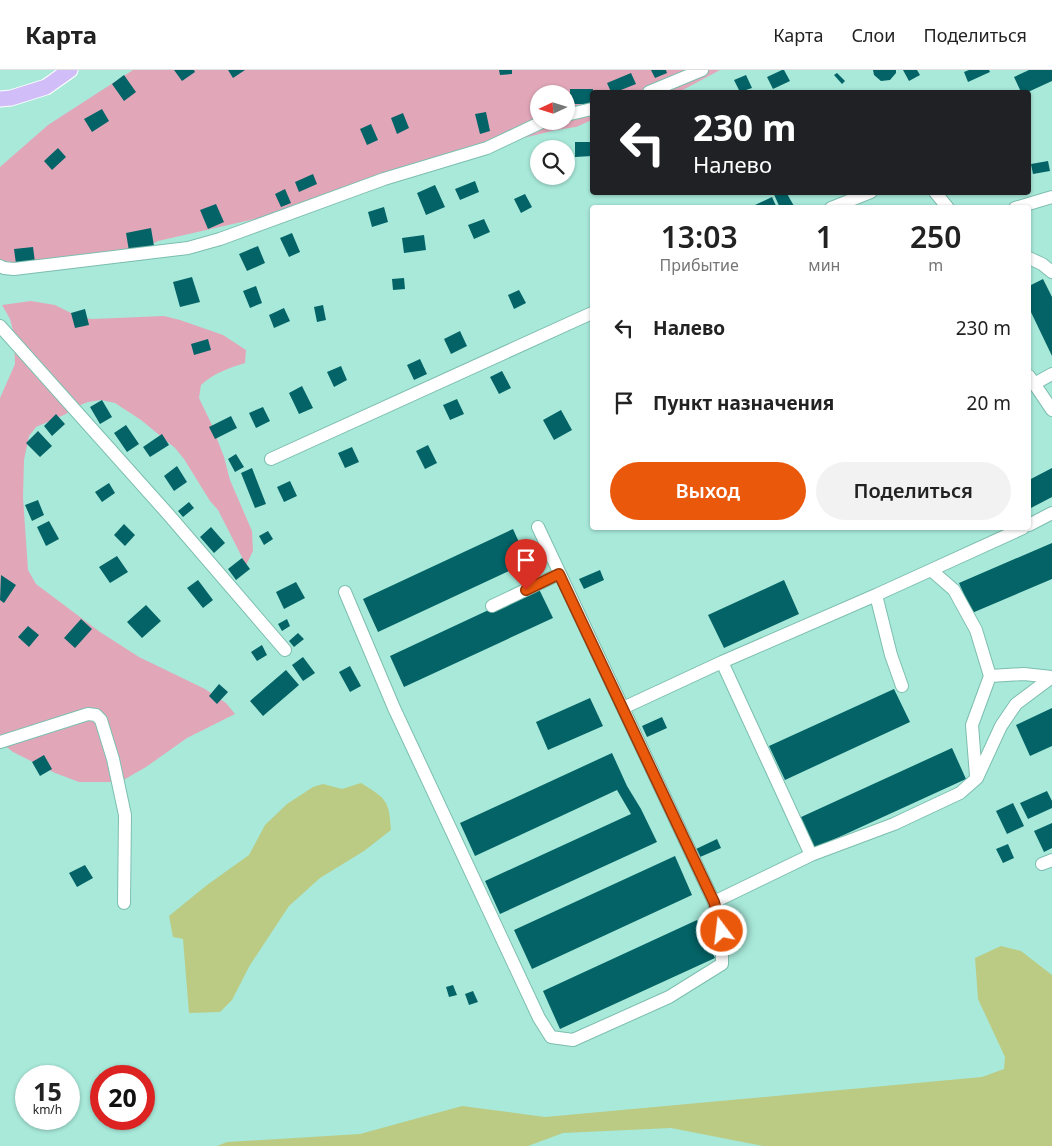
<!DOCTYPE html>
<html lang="ru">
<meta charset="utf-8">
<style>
:root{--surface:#fff;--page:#f2f2f2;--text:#222;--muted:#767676;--line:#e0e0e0;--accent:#ea580c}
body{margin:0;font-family:"Noto Sans",sans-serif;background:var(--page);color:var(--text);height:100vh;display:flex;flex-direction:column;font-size:19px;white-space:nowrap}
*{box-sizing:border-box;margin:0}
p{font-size:16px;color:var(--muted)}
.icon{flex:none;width:28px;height:28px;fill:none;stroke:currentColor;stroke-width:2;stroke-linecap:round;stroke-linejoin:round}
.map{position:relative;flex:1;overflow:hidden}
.sheet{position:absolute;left:590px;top:135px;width:441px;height:325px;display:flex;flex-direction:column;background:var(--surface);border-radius:5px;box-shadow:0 1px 4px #0004}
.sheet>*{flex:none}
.top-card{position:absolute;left:590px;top:20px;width:441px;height:105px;border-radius:5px;box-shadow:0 1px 4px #0004;background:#202124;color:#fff;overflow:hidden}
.needle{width:32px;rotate:266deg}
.controls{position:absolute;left:530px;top:15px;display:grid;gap:10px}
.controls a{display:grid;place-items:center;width:45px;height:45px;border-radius:50%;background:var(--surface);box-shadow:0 1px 4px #0004;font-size:25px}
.speed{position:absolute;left:15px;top:995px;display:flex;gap:10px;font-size:25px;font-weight:700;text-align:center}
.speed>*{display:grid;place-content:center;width:65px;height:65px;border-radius:50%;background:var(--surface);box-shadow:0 1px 4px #0004;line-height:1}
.speed small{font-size:12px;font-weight:400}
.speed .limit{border:8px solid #d22;background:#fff;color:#111}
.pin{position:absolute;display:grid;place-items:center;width:42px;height:42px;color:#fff;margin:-51px -21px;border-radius:50% 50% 50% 0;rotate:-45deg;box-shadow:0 0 5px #0007}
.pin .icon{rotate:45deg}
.me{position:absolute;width:55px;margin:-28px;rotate:345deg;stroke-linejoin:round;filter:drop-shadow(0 0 4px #0008)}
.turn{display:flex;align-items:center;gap:18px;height:105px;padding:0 20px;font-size:22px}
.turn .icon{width:65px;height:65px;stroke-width:2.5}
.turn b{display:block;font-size:35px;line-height:42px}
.eta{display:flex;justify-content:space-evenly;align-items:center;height:85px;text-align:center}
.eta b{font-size:30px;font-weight:600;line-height:35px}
.action{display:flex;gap:10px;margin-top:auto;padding:10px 20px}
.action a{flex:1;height:58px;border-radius:30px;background:var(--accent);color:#fff;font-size:20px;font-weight:600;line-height:58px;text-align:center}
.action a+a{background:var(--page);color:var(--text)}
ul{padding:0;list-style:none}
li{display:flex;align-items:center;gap:15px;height:75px;padding:0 20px}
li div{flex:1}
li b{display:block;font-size:19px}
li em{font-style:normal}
header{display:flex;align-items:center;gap:30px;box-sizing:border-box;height:70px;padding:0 25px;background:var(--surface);border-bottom:1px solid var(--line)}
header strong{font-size:24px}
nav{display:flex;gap:28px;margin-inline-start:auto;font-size:18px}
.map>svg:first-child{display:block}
</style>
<header>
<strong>Карта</strong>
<nav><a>Карта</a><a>Слои</a><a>Поделиться</a></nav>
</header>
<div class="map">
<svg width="1052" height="1076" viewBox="0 0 1052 1076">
<rect width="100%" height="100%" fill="#a8e9da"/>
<!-- green -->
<path fill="#e1a7b9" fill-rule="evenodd" d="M133 0H720L679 22H592V50L576 57 556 60 511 71 273 145 158 171 134 183 0 199V97L48 55ZM539 24H566V51H539Z
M31 231 55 235 79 247 92 249 164 246 180 250 223 265 246 280 245 293C229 298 214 303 201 315L199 328 211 353 224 387 230 410 252 461 253 481 246 495 218 440 210 431 184 389 175 378 141 350 115 333 101 330 88 332 78 336 66 344 36 357 29 366 24 390 23 427 28 500 36 514 100 562 139 587 205 619 226 633 235 644 187 668 146 697 120 712H79L55 703 13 682 0 672V328L15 294 14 264 10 249 2 235Z"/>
<!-- water -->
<path fill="#bbcb83" d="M361 713C386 729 389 729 391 760L364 781 320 808 289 836 250 895 232 930 220 942 189 943 183 869 173 867 169 846 207 815 249 785 265 755 287 734 313 717 323 714 342 719Z
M1001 876 1021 881 1052 905V1076H763L671 1058 563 1063 528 1076H217L227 1072 360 1064 462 1036 545 1047 982 1007 1004 999 1005 987 978 929 975 888Z"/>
<!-- building -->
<path fill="#036366" d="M174 0H194L195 2 182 11Z
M228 0H245L233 8Z
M499 0H512V4L500 5Z
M651 0H666L667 3 655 8Z
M782 0H784L790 11 773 19 767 7Z
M873 0H896V3L890 10 881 11 874 5Z
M903 0H917L920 5 909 11Z
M969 0H989L990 2 968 12 964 2Z
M1029 0H1052V11L1028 22H1021L1014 7Z
M631 3 636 14 616 22H611L607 13Z
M837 3 845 11 842 14 834 5Z
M124 5 136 22 124 31 112 14Z
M746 5 752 18 740 22 734 10Z
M570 19H593L592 34H570Z
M539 28V42L536 44 531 31Z
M102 39 109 51 92 62 84 49Z
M486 42 490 61 480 64 475 44Z
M403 43 409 58 397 64 391 48Z
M371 54 378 70 367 75 360 59Z
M575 72H592V86L575 87Z
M58 78 66 87 52 100 44 91Z
M1048 91 1050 101 1033 104 1031 94Z
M313 104 317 114 299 122 295 112Z
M475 111 479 122 460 130 455 119Z
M435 115 445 137 426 145 417 123Z
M285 119 291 133 281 137 275 124Z
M773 122H786L794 136 780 138Z
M525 124 532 137 521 143 514 129Z
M772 127 777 138H756L755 135Z
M216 134 224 152 208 159 200 140Z
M384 137 388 152 372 157 368 142Z
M484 149 490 162 474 169 468 155Z
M151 158 154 176 129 181 126 163Z
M292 163 300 182 289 187 280 168Z
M424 165 426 180 404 183 402 168Z
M258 176 265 193 247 201 239 184Z
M33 177 35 192 16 194 14 179Z
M192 207 200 232 180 237 173 212Z
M404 208 405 219 393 220 392 209Z
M1043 209 1052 227V286L1029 238V216Z
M256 216 262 233 250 238 243 221Z
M519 220 526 233 514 239 508 225Z
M323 235 326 250 317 252 314 237Z
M284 238 290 251 274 258 269 245Z
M85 239 89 255 75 258 71 243Z
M460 261 467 276 451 284 444 269Z
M208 269 211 280 194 285 191 274Z
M420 289 427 304 414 310 407 295Z
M341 296 347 310 334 317 327 302Z
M502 301 511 318 499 324 490 307Z
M302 316 313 338 299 344 289 323Z
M457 329 464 344 450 350 443 335Z
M102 330 112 347 100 354 90 337Z
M263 337 270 351 256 358 249 343Z
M561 340 572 360 554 370 543 350Z
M56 344 65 354 52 366 44 356Z
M231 346 237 358 215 369 209 357Z
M126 355 139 374 127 382 114 363Z
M38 361 52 376 40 387 26 373Z
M162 364 169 375 150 387 143 377Z
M428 375 437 393 425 399 416 381Z
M352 377 359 392 345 398 338 383Z
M236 384 244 397 235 402 228 389Z
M177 396 187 412 174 421 164 406Z
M252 398 266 434 255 438 241 403Z
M1052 398V427L1029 439V410Z
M290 411 297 426 284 432 277 417Z
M109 413 115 423 102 432 95 422Z
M38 430 44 445 32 451 25 435Z
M189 432 194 438 183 447 178 441Z
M49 451 59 469 46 476 37 457Z
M124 454 135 465 125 476 114 465Z
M211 457 225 473 214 483 200 467Z
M513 459 528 492 378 562 363 529Z
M268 461 273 469 264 475 259 466Z
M1052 473V509L972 543 959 513Z
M117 486 128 502 110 513 99 497Z
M242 488 250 499 236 510 228 499Z
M600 500 604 510 584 519 579 509Z
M1 505 16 515 4 533 0 530Z
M198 510 213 530 203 538 187 518Z
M784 510 799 544 724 578 708 545Z
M296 512 305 528 284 539 276 522Z
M538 517 553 548 404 617 390 586Z
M146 535 161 551 142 568 127 552Z
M81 549 92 559 75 578 64 568Z
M287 549 290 556 282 561 278 554Z
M28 556 39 565 29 577 18 567Z
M298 563 304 569 294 577 289 571Z
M262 575 267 585 257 591 251 582Z
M303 587 315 603 303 611 292 595Z
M350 596 361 616 350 622 339 602Z
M286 600 299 615 263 646 250 631Z
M219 614 228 622 217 634 209 626Z
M894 619 910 652 785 710 769 676Z
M590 628 603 656 548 680 536 652Z
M1052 638V676L1030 686 1016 655Z
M662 647 667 658 647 667 642 656Z
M952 678 966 709 813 779 799 748Z
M612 683 627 716 641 739 657 772 500 844 485 811 631 744 617 720 475 786 460 753Z
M44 685 52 699 40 706 32 692Z
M1047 721 1052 731V738L1028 749 1020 733Z
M1013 733 1024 756 1007 764 996 741Z
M1052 753V778L1044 782 1034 761Z
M717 769 721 778 700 787 696 779Z
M1008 774 1014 788 1003 793 996 779Z
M675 786 692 825 532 899 514 860Z
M85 795 93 808 77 817 69 803Z
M697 850 715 888 560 959 543 921Z
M453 915 457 925 449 927 446 917Z
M473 921 478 932 469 935 465 924Z"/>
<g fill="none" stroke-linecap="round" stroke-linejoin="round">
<defs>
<path id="minor" d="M649 22 702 0
M566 45 592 39
M935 122 948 138
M831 138 871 122
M1015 138 1052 127
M1029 188 1042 194 1052 202
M0 196 4 198 14 199 188 178 220 169 384 109 487 78 544 51
M0 256 168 444 285 580
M1029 306 1052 340
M1034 314 1052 304
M271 389 592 243
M1029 455 1052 443
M538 457 623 638
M931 500 1023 458
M345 522 394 638 539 948 551 967 573 970 669 927 722 894V861L714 832
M492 536 559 504
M722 592 623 638 714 832 811 785 894 754 960 723 977 708 1001 656 1016 634 1052 607
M990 606 1024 604 1052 607
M902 616 891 585 876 525 931 500 954 520 976 560 990 606 972 655 976 706
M0 672 88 644 96 645 101 650 113 689 125 745 124 833
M811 785 722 592 876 525
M1042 794 1052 790"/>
<path id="major" d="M0 29 11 28 46 17 70 0"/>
</defs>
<!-- minor casing -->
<use href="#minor" stroke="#7dbeaf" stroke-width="14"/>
<!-- major casing -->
<use href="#major" stroke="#fff" stroke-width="17"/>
<!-- minor -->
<use href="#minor" stroke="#fff" stroke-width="12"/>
<!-- major -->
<use href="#major" stroke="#d1bef8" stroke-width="15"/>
</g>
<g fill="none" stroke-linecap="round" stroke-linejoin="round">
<defs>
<path id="route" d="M526 520 559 504 714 832 722 861"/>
</defs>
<!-- route casing -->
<use href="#route" stroke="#983908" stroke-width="12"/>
<!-- route -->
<use href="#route" stroke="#ea580c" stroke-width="9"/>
</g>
</svg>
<div class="controls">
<a><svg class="needle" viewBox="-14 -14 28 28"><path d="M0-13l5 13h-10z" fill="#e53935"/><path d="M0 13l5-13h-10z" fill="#767676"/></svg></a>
<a><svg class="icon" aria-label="search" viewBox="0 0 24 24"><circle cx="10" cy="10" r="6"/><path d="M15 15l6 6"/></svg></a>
</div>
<div class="speed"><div>15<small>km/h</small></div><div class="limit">20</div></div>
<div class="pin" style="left:526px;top:520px;background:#d93025"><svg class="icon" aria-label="arrive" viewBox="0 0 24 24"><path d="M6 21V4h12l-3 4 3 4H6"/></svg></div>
<svg class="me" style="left:722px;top:861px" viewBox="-20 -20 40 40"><circle r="17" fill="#ea580c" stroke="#fff" stroke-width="3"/><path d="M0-11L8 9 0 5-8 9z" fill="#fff"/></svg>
<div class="top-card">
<div class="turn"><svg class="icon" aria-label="left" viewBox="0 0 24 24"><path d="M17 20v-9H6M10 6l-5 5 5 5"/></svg><div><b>230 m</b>Налево</div></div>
</div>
<section class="sheet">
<div class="eta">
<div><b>13:03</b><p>Прибытие</p></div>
<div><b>1</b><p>мин</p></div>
<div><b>250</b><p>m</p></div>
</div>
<ul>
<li><svg class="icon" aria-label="left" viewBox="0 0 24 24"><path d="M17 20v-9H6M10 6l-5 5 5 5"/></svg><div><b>Налево</b></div><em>230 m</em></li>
<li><svg class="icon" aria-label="arrive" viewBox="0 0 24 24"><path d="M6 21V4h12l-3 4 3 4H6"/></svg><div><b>Пункт назначения</b></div><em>20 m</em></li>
</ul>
<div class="action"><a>Выход</a><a>Поделиться</a></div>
</section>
</div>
